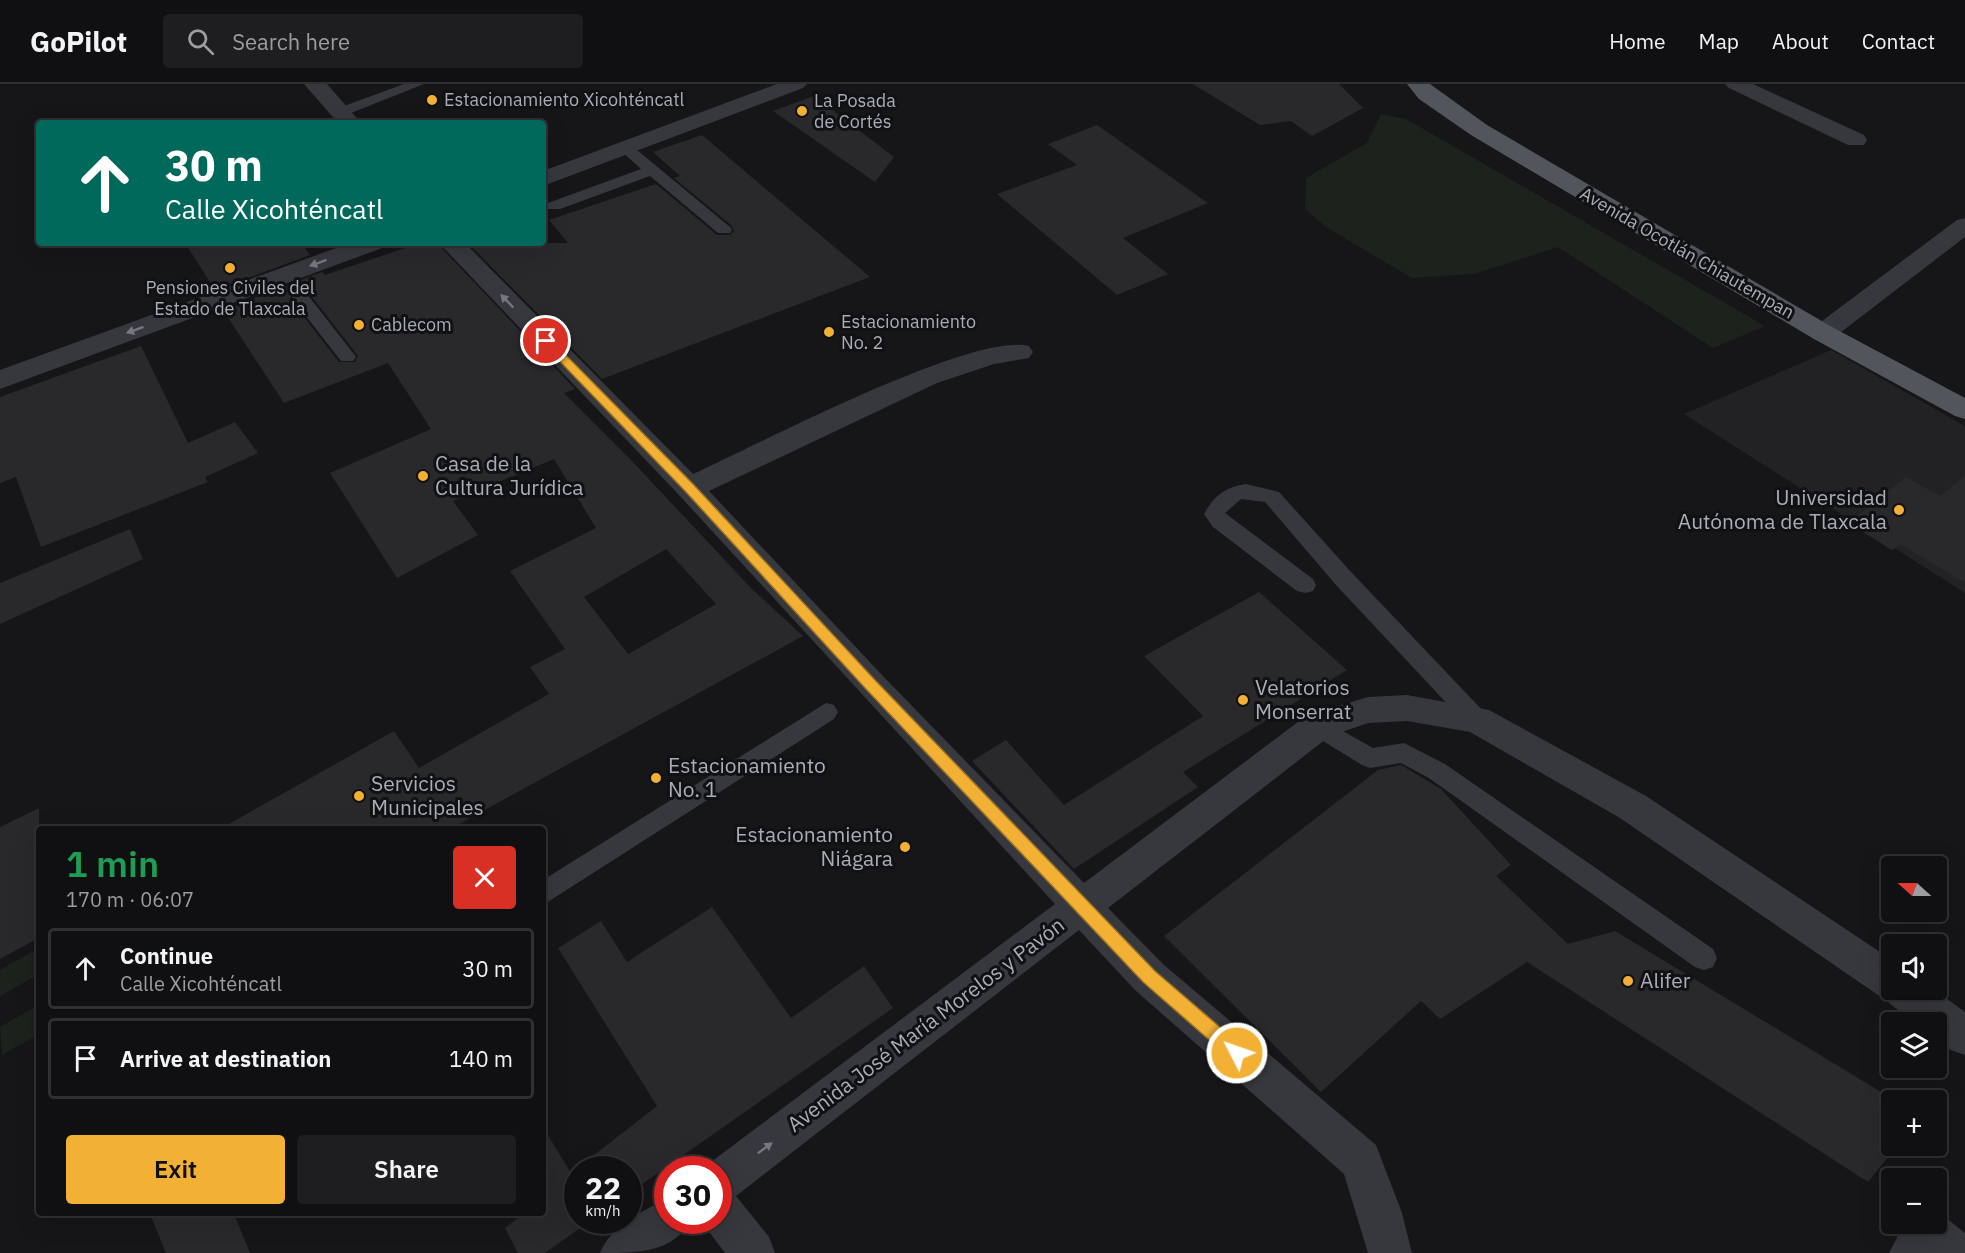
<!DOCTYPE html>
<meta charset="utf-8">
<style>
:root{--surface:#101012;--page:#1e1e20;--text:#f1f3f6;--muted:#9c9d9f;--line:#303032;--accent:#f2b134}
body{margin:0;font-family:"IBM Plex Sans",sans-serif;background:var(--page);color:var(--text);height:100vh;display:flex;flex-direction:column;font-size:22px;white-space:nowrap}
*{box-sizing:border-box;margin:0}
p{font-size:20px;color:var(--muted)}
.icon{flex:none;width:33px;height:33px;fill:none;stroke:currentColor;stroke-width:2;stroke-linecap:round;stroke-linejoin:round}
.map{position:relative;flex:1;overflow:hidden}
.sheet{position:absolute;left:36px;top:742px;width:510px;height:390px;display:flex;flex-direction:column;background:var(--surface);border-radius:6px;box-shadow:0 6px 24px #0002,0 0 0 2px var(--line)}
.sheet>*{flex:none}
.top-card{position:absolute;left:36px;top:36px;width:510px;height:126px;border-radius:6px;box-shadow:0 6px 24px #0002,0 0 0 2px var(--line);background:#00695c;color:#fff;overflow:hidden}
.needle{width:39px;rotate:291deg}
.buttons{position:absolute;left:1881px;top:772px;display:grid;gap:12px}
.buttons a{display:grid;place-items:center;width:66px;height:66px;border-radius:6px;background:var(--surface);box-shadow:0 6px 24px #0002,0 0 0 2px var(--line);font-size:30px}
.speed{position:absolute;left:564px;top:1072px;display:flex;gap:12px;font-size:30px;font-weight:700;text-align:center}
.speed>*{display:grid;place-content:center;width:78px;height:78px;border-radius:50%;background:var(--surface);box-shadow:0 6px 24px #0002,0 0 0 2px var(--line);line-height:1}
.speed small{font-size:15px;font-weight:400}
.speed .limit{border:9px solid #d22;background:#fff;color:#111}
.pin{position:absolute;display:grid;place-items:center;width:51px;height:51px;color:#fff;margin:-26px;border:3px solid #fff;border-radius:50%;box-shadow:0 2px 6px #0007}
.me{position:absolute;width:66px;margin:-33px;rotate:311deg;stroke-linejoin:round;filter:drop-shadow(0 0 4px #0008)}
.turn{display:flex;align-items:center;gap:21px;height:126px;padding:0 30px;font-size:27px}
.turn .icon{width:78px;height:78px;stroke-width:2.5}
.turn b{display:block;font-size:42px;line-height:51px}
.round{display:grid;place-items:center;flex:none;width:63px;height:63px;border-radius:6px;background:var(--page)}
.overview{display:flex;align-items:center;justify-content:space-between;height:102px;padding:0 30px}
h1{font-size:36px;font-weight:600;line-height:45px;color:#1e9e55}
.action{display:flex;gap:12px;margin-top:auto;padding:12px 30px}
.action a{flex:1;height:69px;border-radius:6px;background:var(--accent);color:#111;font-size:24px;font-weight:600;line-height:69px;text-align:center}
.action a+a{background:var(--page);color:var(--text)}
ul{padding:0;list-style:none}
li{display:flex;align-items:center;gap:18px;height:81px;margin:0 12px 9px;padding:0 18px;border:3px solid var(--line);border-radius:6px}
li div{flex:1}
li b{display:block;font-size:22px}
li em{font-style:normal}
header{display:flex;align-items:center;gap:36px;box-sizing:border-box;height:84px;padding:0 30px;background:var(--surface);border-bottom:2px solid var(--line)}
header strong{font-size:28px}
nav{display:flex;gap:33px;margin-inline-start:auto;font-size:21px}
.search{width:420px;height:54px;background:var(--page);display:flex;align-items:center;gap:15px;box-sizing:border-box;padding:0 21px;border-radius:6px;color:var(--muted);font-size:22px}
.map>svg:first-child{display:block}
</style>
<header>
<strong>GoPilot</strong>
<div class="search"><svg class="icon" aria-label="search" viewBox="0 0 24 24"><circle cx="10" cy="10" r="6"/><path d="M15 15l6 6"/></svg>Search here</div>
<nav><a>Home</a><a>Map</a><a>About</a><a>Contact</a></nav>
</header>
<div class="map">
<svg width="1965" height="1169" viewBox="0 0 1965 1169">
<rect width="100%" height="100%" fill="#161618"/>
<!-- built -->
<path fill="#222225" d="M1831 266 1965 342V509L1684 330Z"/>
<!-- green -->
<path fill="#1c231d" d="M1381 30 1406 35 1765 242 1713 264 1558 163 1474 190 1412 194 1326 143 1305 125 1306 94 1367 59Z
M39 864V890L0 912V886Z
M39 921V950L2 971 0 943Z"/>
<!-- building -->
<path fill="#29292c" fill-rule="evenodd" d="M1193 0H1339L1363 24 1312 52 1291 37 1260 41Z
M814 12 894 73 875 98 773 27Z
M1097 41 1208 119 1123 154 1168 190 1117 211 997 110 1077 81 1048 60Z
M702 51 870 193 602 295 468 159H568L549 136 656 100 717 151H730L734 147 731 141 674 94 680 92 653 68Z
M185 159H301L310 171 215 206Z
M420 159H437L575 305 564 309 632 377 751 504 803 552 448 746H218L394 647 419 684 549 610 530 583 565 565 510 487 596 444 554 375 453 417 478 451 397 494 330 389 431 345 388 279 284 319 223 226 322 188 325 191ZM301 207 309 209 358 272 355 278H339L290 215 293 209ZM666 465 716 520 628 570 584 513Z
M141 262 188 359 235 338 258 369 205 393 208 398 41 463 16 393 0 399V313Z
M1965 392V499L1900 460 1892 466 1848 439 1906 393 1940 412Z
M130 445 143 475 0 540V499Z
M1259 508 1347 586 1183 688 1198 703 1074 785 972 677 1006 656 1064 721 1203 632 1144 572Z
M1401 681 1441 705 1511 781 1496 792 1568 860 1615 847 1896 1017H1892V1062H1897L1868 1098 1527 878 1440 935 1421 917 1321 1008 1164 852 1378 686Z
M39 724V854L0 875V743Z
M712 823 791 934 864 882 893 924 628 1110V1086H578V1137H590L545 1169H518L505 1144 523 1130H543V1043L571 1089 657 1022 558 864 601 837 627 878Z
M150 1130H234L250 1169H166Z"/>
<g fill="none" stroke-linecap="round" stroke-linejoin="round">
<!-- service -->
<path fill="#37383d" fill-rule="evenodd" d="M404 0H424L346 31 341 32 334 28 336 25Z
M626 59 631 61 730 143 732 146 730 149H718L650 92 560 125H548L546 122 548 119 641 85 618 64Z
M301 209 307 210 353 269 356 273 353 277H341L295 218 292 214 295 210Z
M1246 400 1279 408 1352 489 1485 629 1489 636 1485 643 1477 645 1469 643 1336 501 1265 418 1241 415 1225 429 1313 495 1316 501 1313 507 1305 509 1297 507 1213 443 1204 430C1214 412 1225 403 1246 400Z
M826 619 834 621 838 628 834 635 543 821V796Z
M1318 633 1373 664 1404 659 1445 680 1713 865 1717 874 1713 883 1704 886 1695 883 1429 694 1401 679 1370 684 1362 681 1310 649 1306 642 1310 635Z"/>
<!-- minor -->
<path fill="#37383d" fill-rule="evenodd" d="M304 0H327L361 39H338Z
M777 0H807L803 4 543 102V87Z
M1725 0H1753L1864 51 1867 56 1864 61H1848L1729 4Z
M1965 134V153L1832 255 1823 257 1814 255 1810 249 1814 243 1957 136Z
M439 159H465L693 390C755 362 973 247 1029 262L1033 268 1029 274 994 280 937 299 709 407 882 591 1084 799 1306 632 1368 613 1407 611 1489 626 1646 712 1892 876V906H1935L1965 928V971L1951 966 1936 955V939H1915L1889 919 1887 914 1878 911 1620 734 1470 648 1407 637 1368 639 1330 652 1108 824 1163 880 1376 1061 1402 1129 1412 1169H1368L1344 1090 1135 906 1079 846 736 1112 769 1153 775 1169H725L701 1137H718V1086H702L703 1084 1055 820 679 411Z
M668 1115V1137H690C673 1169 637 1169 600 1169 610 1143 642 1126 668 1115Z
M1936 1126 1965 1149V1169H1889L1904 1140H1936Z"/>
<!-- tertiary -->
<path fill="#37383d" fill-rule="evenodd" d="M350 159H385L382 164 0 305V286Z"/>
<!-- primary -->
<path fill="#53555c" fill-rule="evenodd" d="M1407 0H1430L1487 41 1832 243 1965 314V335L1955 332 1814 255 1471 51 1419 15Z"/>
</g>
<!-- one-way arrows -->
<defs><path id="oneway-solid" d="M-6-.8H1V-3.2L6.5 0L1 3.2V.8H-6Z" transform="scale(1.5)"/></defs>
<g fill="#757881">
<use href="#oneway-solid" transform="translate(318 179) rotate(160)"/>
<use href="#oneway-solid" transform="translate(507 217) rotate(-134)"/>
<use href="#oneway-solid" transform="translate(135 246) rotate(160)"/>
<use href="#oneway-solid" transform="translate(765 1064) rotate(-37)"/>
</g>
<!-- route -->
<path fill="#f2b134" stroke="#9d7322" stroke-width="1.5" d="M542 255H550L694 401 875 596 1155 887 1243 963 1246 969 1243 975 1237 977 1231 975 1143 898 865 604 685 407 542 259Z"/>
<!-- markers -->
<g fill="#f2b134" stroke="#111113" stroke-width="2">
<circle cx="432" cy="16" r="6"/>
<circle cx="802" cy="27" r="6"/>
<circle cx="230" cy="184" r="6"/>
<circle cx="359" cy="241" r="6"/>
<circle cx="829" cy="248" r="6"/>
<circle cx="423" cy="392" r="6"/>
<circle cx="1899" cy="426" r="6"/>
<circle cx="1243" cy="616" r="6"/>
<circle cx="656" cy="694" r="6"/>
<circle cx="359" cy="712" r="6"/>
<circle cx="905" cy="763" r="6"/>
<circle cx="1628" cy="897" r="6"/>
</g>
<g text-anchor="middle" stroke-width="6" stroke-linejoin="round" paint-order="stroke">
<!-- far-poi labels -->
<g font-size="18" fill="#a8adb8" stroke="#111113" text-anchor="start">
<text x="444" y="22">Estacionamiento Xicohténcatl</text>
<text x="814" y="23">La Posada<tspan x="814" dy="21">de Cortés</tspan></text>
<text x="230" y="210" text-anchor="middle">Pensiones Civiles del<tspan x="230" dy="21">Estado de Tlaxcala</tspan></text>
<text x="841" y="244">Estacionamiento<tspan x="841" dy="21">No. 2</tspan></text>
<text x="371" y="247">Cablecom</text>
</g>
<!-- far-street labels -->
<g font-size="18" fill="#a8adb8" stroke="#111113">
<text transform="translate(1687 169) rotate(30)" y="6">Avenida Ocotlán Chiautempan</text>
</g>
<!-- poi labels -->
<g font-size="21" fill="#a8adb8" stroke="#111113" text-anchor="start">
<text x="435" y="387">Casa de la<tspan x="435" dy="24">Cultura Jurídica</tspan></text>
<text x="1887" y="421" text-anchor="end">Universidad<tspan x="1887" dy="24">Autónoma de Tlaxcala</tspan></text>
<text x="1255" y="611">Velatorios<tspan x="1255" dy="24">Monserrat</tspan></text>
<text x="668" y="689">Estacionamiento<tspan x="668" dy="24">No. 1</tspan></text>
<text x="371" y="707">Servicios<tspan x="371" dy="24">Municipales</tspan></text>
<text x="893" y="758" text-anchor="end">Estacionamiento<tspan x="893" dy="24">Niágara</tspan></text>
<text x="1640" y="904">Alifer</text>
</g>
<!-- street labels -->
<g font-size="21" fill="#a8adb8" stroke="#111113">
<text transform="translate(926 941) rotate(-37)" y="7">Avenida José María Morelos y Pavón</text>
</g>
</g>
</svg>
<div class="buttons">
<a><svg class="needle" viewBox="-14 -14 28 28"><path d="M0-13l5 13h-10z" fill="#e53935"/><path d="M0 13l5-13h-10z" fill="#9c9d9f"/></svg></a>
<a><svg class="icon" aria-label="sound" viewBox="0 0 24 24"><path d="M4 9h4l5-4v14l-5-4H4zM17 9q2 3 0 6"/></svg></a>
<a><svg class="icon" aria-label="layers" viewBox="0 0 24 24"><path d="M12 4l9 5-9 5-9-5zM3 14l9 5 9-5"/></svg></a>
<a>+</a>
<a>−</a>
</div>
<div class="speed"><div>22<small>km/h</small></div><div class="limit">30</div></div>
<div class="pin" style="left:546px;top:257px;background:#d93025"><svg class="icon" aria-label="arrive" viewBox="0 0 24 24"><path d="M6 21V4h12l-3 4 3 4H6"/></svg></div>
<svg class="me" style="left:1237px;top:969px" viewBox="-20 -20 40 40"><circle r="17" fill="#f2b134" stroke="#fff" stroke-width="3"/><path d="M0-11L8 9 0 5-8 9z" fill="#fff"/></svg>
<div class="top-card">
<div class="turn"><svg class="icon" aria-label="ahead" viewBox="0 0 24 24"><path d="M12 20V5M6 11l6-6 6 6"/></svg><div><b>30 m</b>Calle Xicohténcatl</div></div>
</div>
<section class="sheet">
<div class="overview"><div><h1>1 min</h1><p>170 m · 06:07</p></div><a class="round" style="background:#d93025;color:#fff"><svg class="icon" aria-label="close" viewBox="0 0 24 24"><path d="M6 6l12 12M18 6L6 18"/></svg></a></div>
<ul>
<li><svg class="icon" aria-label="ahead" viewBox="0 0 24 24"><path d="M12 20V5M6 11l6-6 6 6"/></svg><div><b>Continue</b><p>Calle Xicohténcatl</p></div><em>30 m</em></li>
<li><svg class="icon" aria-label="arrive" viewBox="0 0 24 24"><path d="M6 21V4h12l-3 4 3 4H6"/></svg><div><b>Arrive at destination</b></div><em>140 m</em></li>
</ul>
<div class="action"><a>Exit</a><a>Share</a></div>
</section>
</div>
